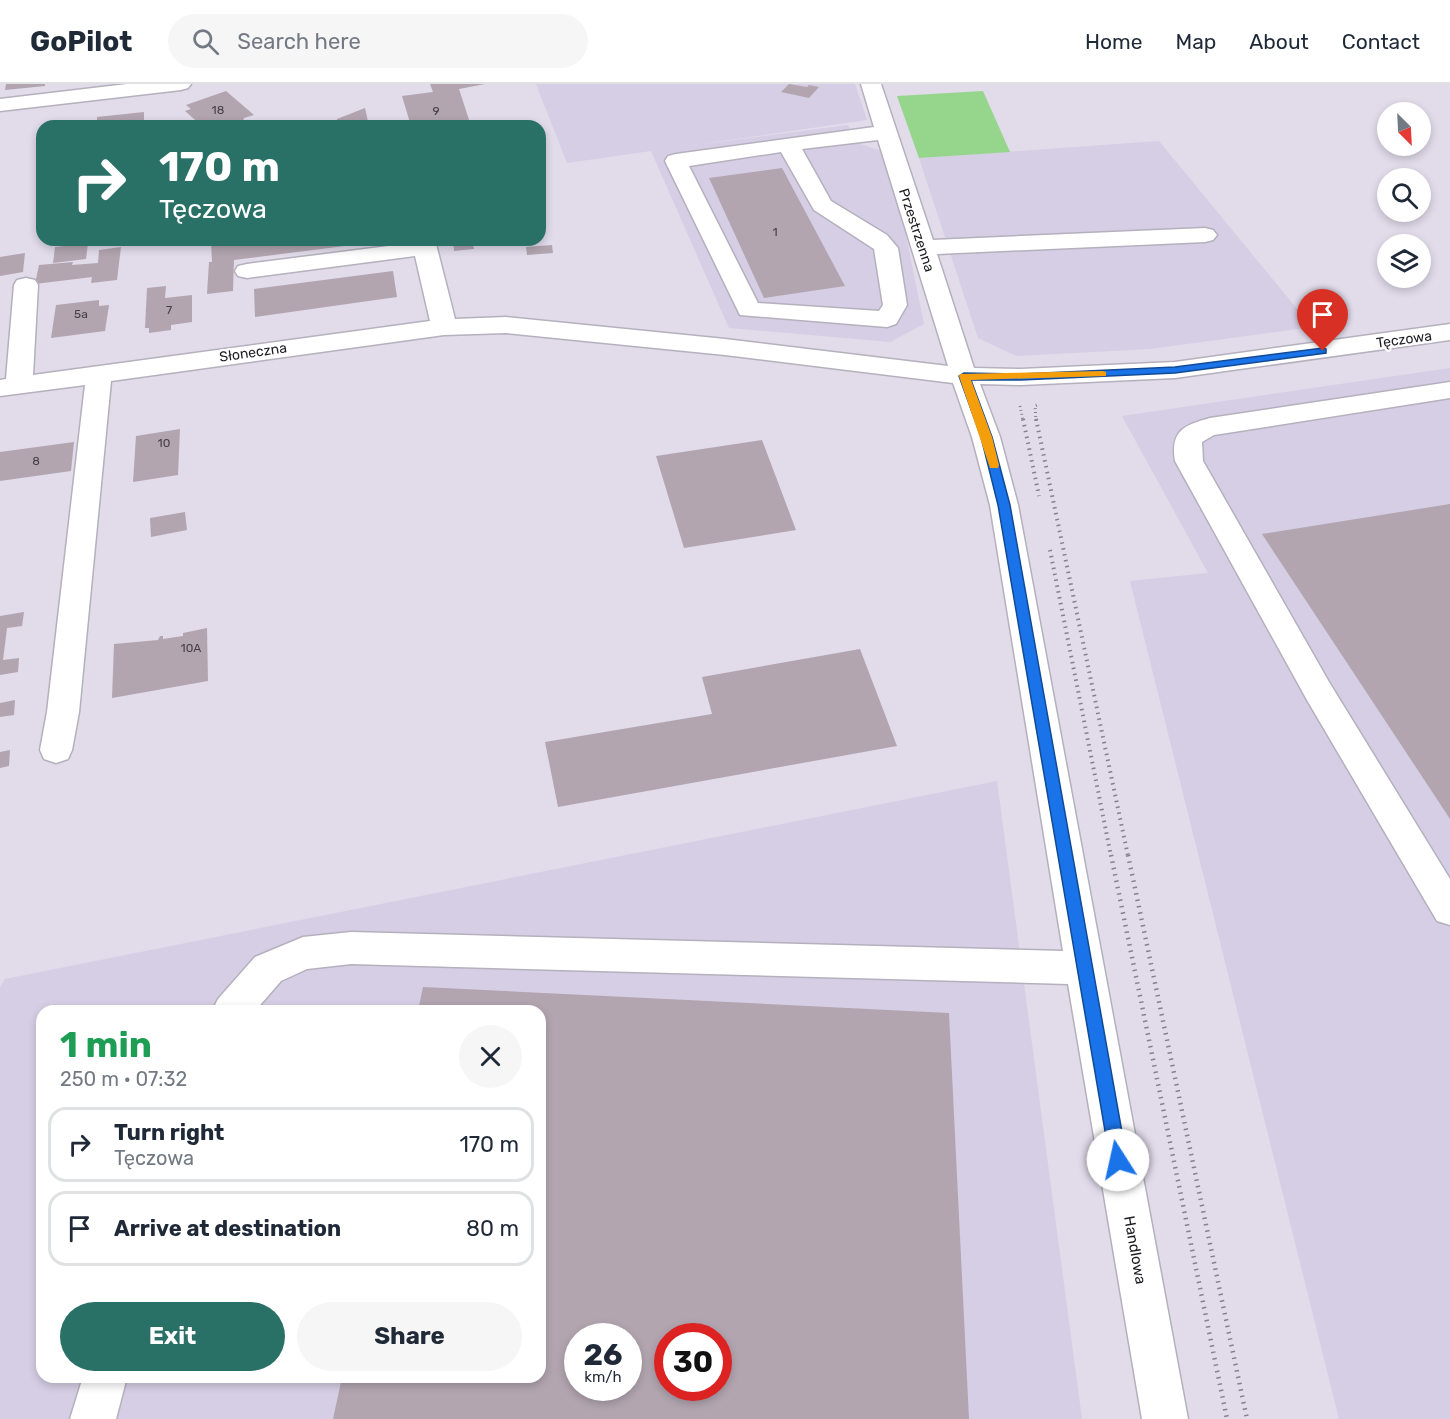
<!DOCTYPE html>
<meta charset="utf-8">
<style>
:root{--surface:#fff;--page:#f6f6f7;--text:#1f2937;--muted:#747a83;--line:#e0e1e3;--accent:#297066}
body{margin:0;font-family:Rubik,sans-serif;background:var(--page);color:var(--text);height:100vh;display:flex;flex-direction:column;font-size:22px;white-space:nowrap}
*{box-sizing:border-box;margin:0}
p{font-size:20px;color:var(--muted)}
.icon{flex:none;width:33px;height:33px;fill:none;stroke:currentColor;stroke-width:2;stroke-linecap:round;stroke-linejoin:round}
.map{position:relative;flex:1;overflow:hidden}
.side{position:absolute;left:36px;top:921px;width:510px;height:378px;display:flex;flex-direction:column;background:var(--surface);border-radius:18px;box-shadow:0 3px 9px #0003}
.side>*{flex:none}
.guide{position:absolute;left:36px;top:36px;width:510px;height:126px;border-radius:18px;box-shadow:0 3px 9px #0003;background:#297066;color:#fff;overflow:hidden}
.needle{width:39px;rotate:156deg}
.tools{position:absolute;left:1377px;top:18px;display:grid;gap:12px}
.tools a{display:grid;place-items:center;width:54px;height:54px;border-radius:50%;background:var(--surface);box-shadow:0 3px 9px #0003;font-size:30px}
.speed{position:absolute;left:564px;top:1239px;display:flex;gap:12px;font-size:30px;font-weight:700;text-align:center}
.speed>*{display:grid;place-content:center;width:78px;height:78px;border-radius:50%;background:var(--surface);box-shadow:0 3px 9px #0003;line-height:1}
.speed small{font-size:15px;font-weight:400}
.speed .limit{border:9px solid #d22;background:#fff;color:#111}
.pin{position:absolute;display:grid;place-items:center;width:51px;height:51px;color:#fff;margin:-62px -26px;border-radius:50% 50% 50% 0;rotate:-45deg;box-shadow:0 0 6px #0007}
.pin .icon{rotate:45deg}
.me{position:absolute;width:66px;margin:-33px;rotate:350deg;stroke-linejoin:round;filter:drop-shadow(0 0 4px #0008)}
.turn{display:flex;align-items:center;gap:21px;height:126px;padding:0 24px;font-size:27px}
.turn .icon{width:78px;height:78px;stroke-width:2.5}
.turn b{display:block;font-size:42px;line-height:51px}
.round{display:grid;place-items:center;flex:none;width:63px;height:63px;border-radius:32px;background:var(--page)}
.head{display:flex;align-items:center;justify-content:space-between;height:102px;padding:0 24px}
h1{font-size:36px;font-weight:700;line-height:45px;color:#1e9e55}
.button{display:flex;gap:12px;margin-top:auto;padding:12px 24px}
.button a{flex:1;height:69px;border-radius:36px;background:var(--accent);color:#fff;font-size:24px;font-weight:700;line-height:69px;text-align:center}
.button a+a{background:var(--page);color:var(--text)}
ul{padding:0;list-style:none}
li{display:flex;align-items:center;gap:18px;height:75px;margin:0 12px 9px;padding:0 12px;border:3px solid var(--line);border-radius:18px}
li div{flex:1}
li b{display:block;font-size:22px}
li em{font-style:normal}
header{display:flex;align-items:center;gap:36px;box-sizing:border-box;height:84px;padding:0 30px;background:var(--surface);border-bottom:2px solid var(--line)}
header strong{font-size:28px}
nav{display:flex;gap:33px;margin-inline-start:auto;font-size:21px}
.search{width:420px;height:54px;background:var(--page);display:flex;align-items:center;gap:15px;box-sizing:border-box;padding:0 21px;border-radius:33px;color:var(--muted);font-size:22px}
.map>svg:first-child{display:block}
</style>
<header>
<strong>GoPilot</strong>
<div class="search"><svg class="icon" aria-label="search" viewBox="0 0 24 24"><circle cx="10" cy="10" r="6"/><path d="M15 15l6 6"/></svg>Search here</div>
<nav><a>Home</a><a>Map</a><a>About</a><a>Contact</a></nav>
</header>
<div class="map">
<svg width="1450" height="1335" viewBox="0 0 1450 1335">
<rect width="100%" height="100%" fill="#e1dbea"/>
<!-- built -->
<path fill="#d6cee4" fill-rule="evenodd" d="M536 0H855L867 36 687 62 848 41 857 59 882 67 902 132 924 240 890 258 729 244 651 67 567 79Z
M1159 57 1312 243 1150 265 1016 272 978 254 919 74Z
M1450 284V1335H1339L1130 497 1208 489 1122 332Z
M997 697 1082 1335H0V903L5 895ZM42 927H540V1293H42ZM578 1252H628V1304H578ZM668 1252H718V1304H668Z"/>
<!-- green -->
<path fill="#95d58c" d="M983 7 1010 68 919 74 897 12Z"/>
<!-- building -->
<path fill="#b2a5b0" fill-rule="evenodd" d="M6 0H45V2L5 6Z
M430 0H485L459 5 471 42H411L402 12 433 8Z
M789 0 807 3 809 1 819 3 809 14 781 8Z
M226 7 254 31 244 34 242 40 235 42H202L185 27 191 25 186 21Z
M365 24 369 42H338L337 35Z
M144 28V42H97V33Z
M782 84 845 202 764 214 709 94Z
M211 156H384V157L234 176 233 207 207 210 209 178H212Z
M472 156 474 165 454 167 453 157Z
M88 159 86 175 53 179 55 163Z
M552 161 553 169 527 171 526 163Z
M121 163 117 196 91 199 92 193 35 200 39 181 73 178 72 181 98 179 99 166Z
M25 169 23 188 0 192V173Z
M393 187 397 213 255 233 254 205Z
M166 202 165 214 192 211V238L171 241V246L149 249V244H145L147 204Z
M99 216V222L109 221 105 247 51 254 56 221Z
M180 345 178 391 133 398 136 352Z
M762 356 796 446 684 464 656 372Z
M74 358 71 387 0 397V368Z
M1450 420V735L1262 450Z
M185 428 187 446 151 453 150 434Z
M24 528 22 542 7 544 3 576 19 574 18 588 0 591V532Z
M207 544 208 597 112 614 114 560 158 556 160 552H163V555L183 552V549Z
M860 565 897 662 558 723 545 658 712 630 702 593Z
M15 616 14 631 0 633V619Z
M10 666 9 682 0 684V668Z
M423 903 949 929 969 1335H333L342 1293H540V927H418ZM578 1252H628V1304H578ZM668 1252H718V1304H668Z"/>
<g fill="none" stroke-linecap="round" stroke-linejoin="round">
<defs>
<path id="minor" d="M127 0H191L188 4 181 6 0 27V15Z
M861 0H881L933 156 1205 144 1213 146 1217 151 1213 156 1205 158 937 170 974 284 1021 285 1175 278 1450 240V256L1175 294 1021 301 980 300 1000 353 1018 421 1188 1335H1142L1068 900 351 880 307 885 281 897 255 927H212L218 915 255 873 303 853 351 848 1063 867 990 421 972 353 953 299 725 271 506 249 444 251 111 297 79 628 72 666 68 675 56 679 44 675 40 666 47 628 85 301 0 312V296L6 295 14 201 17 196 26 194 35 196 38 201 33 291 430 237 415 172 247 194 238 192 235 187 238 182 247 180 412 159 411 156H435L455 235 506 233 725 255 948 282 878 56 802 65 831 117 887 151 898 164 907 221 896 240 887 243 740 231 665 77 668 72 676 70 874 43ZM781 68 814 126 874 165 883 221 879 227 758 219 689 82Z
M1450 298V314L1214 351 1202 358 1203 377 1329 598 1450 795V841L1437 837 1307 616 1175 377C1170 347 1184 341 1210 334Z
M83 1293H127L116 1335H70Z"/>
</defs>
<!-- minor casing -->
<use href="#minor" stroke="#b5b0be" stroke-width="3"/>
<!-- path-far2 -->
<path stroke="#86828c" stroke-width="3" stroke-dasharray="1 3" stroke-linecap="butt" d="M1020 322 1023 337
M1036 337 1035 322 1037 321"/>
<!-- path-far1 -->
<path stroke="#86828c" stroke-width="4" stroke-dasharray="1.5 4.5" stroke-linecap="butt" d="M1023 335 1039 412
M1036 335 1128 772
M1050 466 1111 772"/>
<!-- path -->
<path stroke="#86828c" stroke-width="4.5" stroke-dasharray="1.5 5" stroke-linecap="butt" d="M1111 771 1227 1335
M1128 771 1247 1335"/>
<!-- minor -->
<use href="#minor" fill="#fff" fill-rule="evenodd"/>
</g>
<!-- route -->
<path fill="#1a73e8" stroke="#114b97" stroke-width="1.5" d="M1323 264 1326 265V269L1175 289 1021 296H971L992 353 1010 421 1127 1076 1124 1082 1118 1084 1112 1082 1110 1076 998 421 981 353 959 292 964 289 1021 290 1175 283Z"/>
<!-- slow -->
<path fill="#f59e0b" d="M1103 287 1106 288V292L971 296 992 353 999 381 998 384H990L959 292 960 290Z"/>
<g text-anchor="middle" stroke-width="4.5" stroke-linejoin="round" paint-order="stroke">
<!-- number labels -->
<g font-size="12" fill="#443f46">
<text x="218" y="30">18</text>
<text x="436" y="31">9</text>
<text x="775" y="152">1</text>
<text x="169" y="230">7</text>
<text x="81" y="234">5a</text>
<text x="164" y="363">10</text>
<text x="36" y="381">8</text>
<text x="191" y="568">10A</text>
</g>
<!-- far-street labels -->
<g font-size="14" fill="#1f1d22" stroke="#fff">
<text transform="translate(917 146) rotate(72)" y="5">Przestrzenna</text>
<text transform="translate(1404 255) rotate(-8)" y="5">Tęczowa</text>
<text transform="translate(253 268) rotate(-8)" y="5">Słoneczna</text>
</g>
<!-- street labels -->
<g font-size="15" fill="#1f1d22" stroke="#fff">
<text transform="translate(1135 1166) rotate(80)" y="5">Handlowa</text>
</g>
</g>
</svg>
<div class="tools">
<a><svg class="needle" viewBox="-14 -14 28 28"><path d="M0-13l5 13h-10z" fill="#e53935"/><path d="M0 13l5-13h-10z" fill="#747a83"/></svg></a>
<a><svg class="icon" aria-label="search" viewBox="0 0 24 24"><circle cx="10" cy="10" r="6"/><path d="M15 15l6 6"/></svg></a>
<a><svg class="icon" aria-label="layers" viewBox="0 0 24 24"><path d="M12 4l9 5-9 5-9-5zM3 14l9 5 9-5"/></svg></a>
</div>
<div class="speed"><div>26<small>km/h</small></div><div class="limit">30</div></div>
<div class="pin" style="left:1323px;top:267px;background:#d93025"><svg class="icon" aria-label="arrive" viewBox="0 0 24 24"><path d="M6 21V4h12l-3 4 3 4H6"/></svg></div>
<svg class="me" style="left:1118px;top:1076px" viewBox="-20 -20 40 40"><circle r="19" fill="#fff"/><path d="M0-13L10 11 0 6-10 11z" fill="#1a73e8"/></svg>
<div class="guide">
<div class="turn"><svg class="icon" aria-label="right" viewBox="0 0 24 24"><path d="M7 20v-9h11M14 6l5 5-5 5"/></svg><div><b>170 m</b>Tęczowa</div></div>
</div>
<section class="side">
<div class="head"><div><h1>1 min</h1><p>250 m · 07:32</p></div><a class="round"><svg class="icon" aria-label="close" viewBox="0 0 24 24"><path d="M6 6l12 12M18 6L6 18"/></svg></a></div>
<ul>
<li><svg class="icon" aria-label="right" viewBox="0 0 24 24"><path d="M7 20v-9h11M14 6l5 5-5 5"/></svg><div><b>Turn right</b><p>Tęczowa</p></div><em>170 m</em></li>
<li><svg class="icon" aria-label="arrive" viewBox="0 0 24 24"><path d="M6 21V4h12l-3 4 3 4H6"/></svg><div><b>Arrive at destination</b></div><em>80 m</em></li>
</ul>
<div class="button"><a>Exit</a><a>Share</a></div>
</section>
</div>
